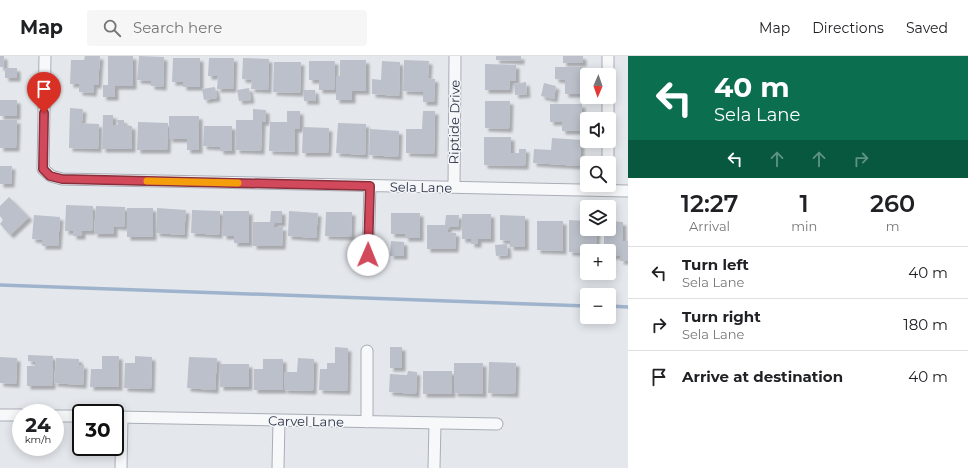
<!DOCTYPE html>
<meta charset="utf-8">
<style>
:root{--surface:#fff;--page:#f6f6f6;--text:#202124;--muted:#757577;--line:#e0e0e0}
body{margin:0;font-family:Montserrat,sans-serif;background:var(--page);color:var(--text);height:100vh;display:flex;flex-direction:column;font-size:15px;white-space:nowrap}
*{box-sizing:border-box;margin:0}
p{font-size:13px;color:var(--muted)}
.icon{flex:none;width:22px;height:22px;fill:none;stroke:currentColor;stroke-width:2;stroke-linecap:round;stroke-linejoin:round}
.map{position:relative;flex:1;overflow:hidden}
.drawer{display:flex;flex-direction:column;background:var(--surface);width:340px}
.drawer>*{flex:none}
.hud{background:#0b6e4f;color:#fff;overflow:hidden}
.needle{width:26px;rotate:182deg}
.fabs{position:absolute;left:580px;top:12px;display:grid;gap:8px}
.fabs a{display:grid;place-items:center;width:36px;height:36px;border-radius:4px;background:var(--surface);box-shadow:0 2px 10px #0003;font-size:20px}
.speed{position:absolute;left:12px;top:348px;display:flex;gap:8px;font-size:20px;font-weight:700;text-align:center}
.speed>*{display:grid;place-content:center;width:52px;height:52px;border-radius:50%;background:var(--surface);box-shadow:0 2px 10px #0003;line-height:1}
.speed small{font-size:10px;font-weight:400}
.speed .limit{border:2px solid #111;border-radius:6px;background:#fff;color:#111}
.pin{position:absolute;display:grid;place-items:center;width:34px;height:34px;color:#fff;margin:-41px -17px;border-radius:50% 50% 50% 0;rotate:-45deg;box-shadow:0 0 4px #0007}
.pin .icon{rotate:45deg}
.me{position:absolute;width:44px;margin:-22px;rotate:1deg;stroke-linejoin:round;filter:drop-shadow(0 0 3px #0008)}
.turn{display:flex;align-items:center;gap:14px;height:84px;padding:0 20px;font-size:18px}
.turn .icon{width:52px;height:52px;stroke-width:2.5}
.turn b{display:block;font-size:28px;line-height:34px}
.lanes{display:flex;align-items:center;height:38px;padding:0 20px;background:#0003;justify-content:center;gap:20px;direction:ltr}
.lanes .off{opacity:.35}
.eta{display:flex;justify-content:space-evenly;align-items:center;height:68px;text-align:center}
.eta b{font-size:24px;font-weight:600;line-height:28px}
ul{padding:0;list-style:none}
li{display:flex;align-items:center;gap:12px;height:52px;padding:0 20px;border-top:1px solid var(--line)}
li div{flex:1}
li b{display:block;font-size:15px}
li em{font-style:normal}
header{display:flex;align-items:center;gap:24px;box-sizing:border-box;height:56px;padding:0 20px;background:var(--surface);border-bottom:1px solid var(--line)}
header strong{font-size:19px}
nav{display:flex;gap:22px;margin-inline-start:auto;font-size:14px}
.search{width:280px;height:36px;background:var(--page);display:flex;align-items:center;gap:10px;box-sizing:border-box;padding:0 14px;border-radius:4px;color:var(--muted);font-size:15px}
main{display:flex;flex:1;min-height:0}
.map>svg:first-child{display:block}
</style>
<header>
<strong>Map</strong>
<div class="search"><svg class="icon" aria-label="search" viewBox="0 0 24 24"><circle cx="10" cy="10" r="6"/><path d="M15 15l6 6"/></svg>Search here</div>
<nav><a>Map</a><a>Directions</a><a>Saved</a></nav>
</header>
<main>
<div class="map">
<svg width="628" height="412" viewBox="0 0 628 412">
<defs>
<filter id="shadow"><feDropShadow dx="3.5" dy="3.5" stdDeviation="1" flood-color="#0004"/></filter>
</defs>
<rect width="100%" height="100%" fill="#e4e7ec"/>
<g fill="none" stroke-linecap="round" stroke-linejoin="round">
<!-- stream -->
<path stroke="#9fb4cc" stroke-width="3.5" d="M0 229 587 250
M609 250 628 251"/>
</g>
<!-- building -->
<path fill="#bbc0ca" filter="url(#shadow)" d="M0 0H4V11H0Z
M85 0H100L98 29H94L93 37 79 36V28H70L71 4H84Z
M108 0H133V30H115V41H103V29H108Z
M139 0 164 1 163 31 151 30V25L137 24Z
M496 0H521V5L496 4Z
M563 0H583V7H563Z
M173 2H200V31H183V26H172Z
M209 2H234L233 33H217L218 20H208Z
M243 2 269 3 268 34 251 33 252 24 242 23Z
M340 4H366V35H352V44H336V20H340Z
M404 4 429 5 428 22 435 23 434 46H423V36L403 35Z
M309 5H335L334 34H319V24H309Z
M382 5 400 6 399 40 372 38V23L381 24Z
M274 6H301L300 37 273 36Z
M485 8 516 9V25H510L509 34H485Z
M555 11H583V38H565V24L555 23Z
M5 12H17V22H5Z
M526 26 527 38 515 39 514 28Z
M544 27 556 30 554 43 541 40Z
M215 31 217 42 204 44 202 33Z
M249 32 251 44 239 45 237 34Z
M303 34H315L316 45H304Z
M0 44H17V60H0Z
M485 45H510L509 73 485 72Z
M550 48H582V75H562V66H550Z
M70 52 83 53 82 66 75 67 99 68 98 93 69 92Z
M253 53 266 54V66H262L261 95 236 94V64H253Z
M287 55H300V73H295V96L269 95 270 66H287Z
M423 55H435L434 98 406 97V73H422Z
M103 59H113V69H118L117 64H124V69L132 70V93H102Z
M169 60H199V94H187V83H169Z
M0 64H17L16 92H0Z
M138 66 168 67 167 94H137Z
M338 67 366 68 365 99 336 97Z
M204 70H232V95H220V91L203 90Z
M303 71 329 72 328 97H302Z
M370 73 399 75 398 101 369 99Z
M484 81H511V97H519V93H526L525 110 484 109Z
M552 82 581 84 580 110 533 107 534 93 551 94Z
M0 110H12L11 128H0Z
M9 141 29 161 10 179 0 168 3 164 0 160V150Z
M66 149 93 150 92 175H82V180H73V175H65Z
M96 150 125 151 124 171 114 170V178H94Z
M127 152H153V181H127Z
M157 152 186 154 184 179 156 177Z
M192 154 220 155 219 179 191 177Z
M223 155H249V187H234V180H223Z
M271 155H282V167H274V171H283L282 190H253V166H270Z
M289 155 318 157 316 182 288 180Z
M326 156H352L351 181 325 180Z
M391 157H420V182H405V178H391Z
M462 158H491V183H478V188H471V183H462Z
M34 159 60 161 58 190H42V184L32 183Z
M446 159H459L458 171H448V176L456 177 455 193H427V169H445Z
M500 159 525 160V191H510V185L500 184Z
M569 164 587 165V173H597L596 188H585V197L569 196Z
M537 165H563V195L537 194Z
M609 165 623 166V185H628V205H620L621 200H609V195H604V173H609Z
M391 185 404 186V200H390Z
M507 188 508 199 496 200 495 189Z
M335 291 348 292 347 335 319 334 320 313H327V307H335Z
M390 291H402V312H390Z
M28 299 53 300 52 330H27V310H35V306L28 305Z
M102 300H119V331H90L91 313H102Z
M135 300 152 301 151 333 124 332 125 307H135Z
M0 301 17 302 16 328 0 327Z
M189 301 217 302 215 334 187 332Z
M56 302 79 303V309H84L83 329 54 327Z
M298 302 314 303 313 335 284 334 285 316H297Z
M263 303H283V334H254V313H263Z
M489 306 516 307 515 338 488 337Z
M454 307H483V338L454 337Z
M220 308H249V331H220Z
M408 315 417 316 416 338 389 336 390 318 407 319Z
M423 315H452V338H423Z"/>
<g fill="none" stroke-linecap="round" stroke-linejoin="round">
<defs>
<path id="minor" d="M45 0 43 113 51 120 62 123 628 135
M608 19V0
M608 63V41
M608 107V85
M454 131 455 0
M368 199 370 130
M0 359H21
M55 360H81
M115 361 497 368
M367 366V295
M121 412 122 361
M278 412 279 365
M434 412 435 367"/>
</defs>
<!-- minor casing -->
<use href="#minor" stroke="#a9aeb7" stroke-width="13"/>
<!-- minor -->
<use href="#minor" stroke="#f7f8fa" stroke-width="11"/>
</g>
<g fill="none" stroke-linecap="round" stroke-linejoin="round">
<defs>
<path id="route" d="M44 57 43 113 50 120 62 123 370 130 368 199"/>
</defs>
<!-- route casing -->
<use href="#route" stroke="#882f3b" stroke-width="10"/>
<!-- route -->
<use href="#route" stroke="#d1495b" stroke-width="7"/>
<!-- slow -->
<path stroke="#f59e0b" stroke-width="7" d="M147 125 238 127"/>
</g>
<g text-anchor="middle" stroke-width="3" stroke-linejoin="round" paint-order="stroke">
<!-- street labels -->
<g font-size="13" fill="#2b3445" stroke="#f4f6f9">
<text transform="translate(454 66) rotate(-89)" y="5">Riptide Drive</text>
<text transform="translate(421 131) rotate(1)" y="5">Sela Lane</text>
<text transform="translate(306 365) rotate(1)" y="5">Carvel Lane</text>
</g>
</g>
</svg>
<div class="fabs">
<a><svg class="needle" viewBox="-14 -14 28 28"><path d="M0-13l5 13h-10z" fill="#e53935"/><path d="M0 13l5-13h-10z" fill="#757577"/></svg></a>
<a><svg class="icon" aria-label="sound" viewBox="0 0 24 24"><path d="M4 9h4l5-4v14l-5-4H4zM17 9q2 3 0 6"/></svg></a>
<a><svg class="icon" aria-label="search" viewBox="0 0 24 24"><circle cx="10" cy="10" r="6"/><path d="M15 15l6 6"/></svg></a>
<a><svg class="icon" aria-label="layers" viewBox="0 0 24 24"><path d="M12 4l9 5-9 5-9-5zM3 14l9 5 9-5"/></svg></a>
<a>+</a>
<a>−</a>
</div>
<div class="speed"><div>24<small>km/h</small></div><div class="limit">30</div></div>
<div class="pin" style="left:44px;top:57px;background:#d93025"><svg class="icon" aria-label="arrive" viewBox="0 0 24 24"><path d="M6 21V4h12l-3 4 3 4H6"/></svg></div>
<svg class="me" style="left:368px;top:199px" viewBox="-20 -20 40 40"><circle r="19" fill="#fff"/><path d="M0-13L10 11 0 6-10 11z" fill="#d1495b"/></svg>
</div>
<section class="drawer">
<div class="hud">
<div class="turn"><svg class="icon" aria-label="left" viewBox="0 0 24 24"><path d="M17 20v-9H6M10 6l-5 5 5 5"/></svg><div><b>40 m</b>Sela Lane</div></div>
<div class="lanes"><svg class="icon" aria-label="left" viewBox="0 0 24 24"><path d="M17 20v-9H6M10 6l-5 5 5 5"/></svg><svg class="icon off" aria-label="ahead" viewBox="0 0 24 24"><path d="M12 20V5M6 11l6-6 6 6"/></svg><svg class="icon off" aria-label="ahead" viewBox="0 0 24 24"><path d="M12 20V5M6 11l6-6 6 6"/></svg><svg class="icon off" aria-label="right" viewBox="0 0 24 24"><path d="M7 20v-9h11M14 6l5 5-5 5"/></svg></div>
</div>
<div class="eta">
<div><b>12:27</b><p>Arrival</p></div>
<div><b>1</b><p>min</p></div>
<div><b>260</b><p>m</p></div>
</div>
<ul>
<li><svg class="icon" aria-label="left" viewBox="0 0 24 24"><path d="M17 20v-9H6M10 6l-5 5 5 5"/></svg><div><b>Turn left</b><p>Sela Lane</p></div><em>40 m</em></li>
<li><svg class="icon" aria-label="right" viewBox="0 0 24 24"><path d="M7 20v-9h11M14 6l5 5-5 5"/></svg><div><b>Turn right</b><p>Sela Lane</p></div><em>180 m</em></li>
<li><svg class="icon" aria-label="arrive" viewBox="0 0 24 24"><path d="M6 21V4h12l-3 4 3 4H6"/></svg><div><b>Arrive at destination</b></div><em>40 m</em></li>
</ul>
</section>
</main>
